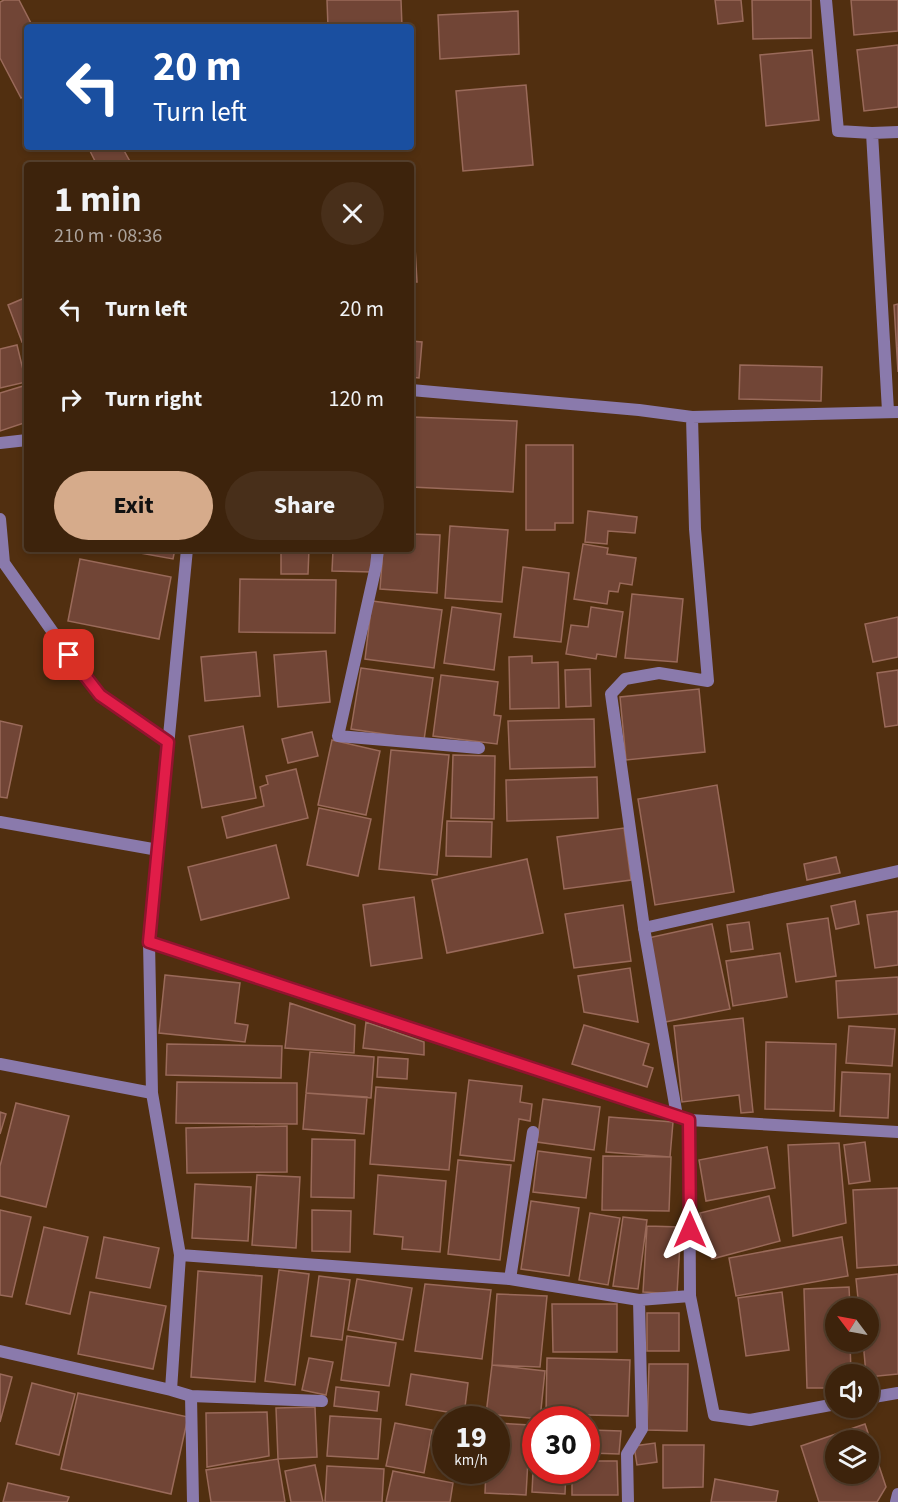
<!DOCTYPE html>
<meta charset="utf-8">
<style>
:root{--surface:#3d230c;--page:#482f1a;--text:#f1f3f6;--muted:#ada49d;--line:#56402d;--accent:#d6ab8b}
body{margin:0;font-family:"Source Sans 3",sans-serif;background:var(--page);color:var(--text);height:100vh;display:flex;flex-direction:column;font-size:22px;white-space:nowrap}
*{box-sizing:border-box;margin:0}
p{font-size:20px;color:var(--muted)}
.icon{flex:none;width:33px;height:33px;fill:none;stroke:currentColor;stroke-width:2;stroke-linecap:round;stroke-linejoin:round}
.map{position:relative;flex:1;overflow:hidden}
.panel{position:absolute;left:24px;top:162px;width:390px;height:390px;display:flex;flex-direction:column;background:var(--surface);border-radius:6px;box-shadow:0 3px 9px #0003,0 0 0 2px var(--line)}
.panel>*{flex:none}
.hud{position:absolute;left:24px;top:24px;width:390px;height:126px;border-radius:6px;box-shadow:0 3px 9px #0003,0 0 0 2px var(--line);background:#1a4fa0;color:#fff;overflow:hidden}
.needle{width:39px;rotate:302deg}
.fabs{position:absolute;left:825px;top:1298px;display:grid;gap:12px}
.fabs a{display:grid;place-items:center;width:54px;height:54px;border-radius:50%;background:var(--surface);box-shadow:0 3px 9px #0003,0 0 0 2px var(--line);font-size:30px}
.speed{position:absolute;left:432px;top:1406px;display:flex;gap:12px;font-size:30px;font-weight:700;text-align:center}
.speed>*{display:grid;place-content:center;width:78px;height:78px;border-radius:50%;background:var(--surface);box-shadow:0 3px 9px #0003,0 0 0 2px var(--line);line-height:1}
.speed small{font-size:15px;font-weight:400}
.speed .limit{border:9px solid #d22;background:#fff;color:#111}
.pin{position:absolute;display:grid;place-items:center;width:51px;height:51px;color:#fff;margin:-26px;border-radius:12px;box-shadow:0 3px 9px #0006}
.me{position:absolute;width:66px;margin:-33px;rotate:0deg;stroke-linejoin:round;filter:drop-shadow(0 0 4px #0008)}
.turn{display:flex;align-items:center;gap:21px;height:126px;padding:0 30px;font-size:27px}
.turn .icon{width:78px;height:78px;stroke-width:2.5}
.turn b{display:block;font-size:42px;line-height:51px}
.round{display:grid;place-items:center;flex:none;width:63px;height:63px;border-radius:32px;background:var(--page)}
.overview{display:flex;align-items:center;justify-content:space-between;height:102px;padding:0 30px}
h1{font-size:36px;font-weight:700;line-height:45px}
.primary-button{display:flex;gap:12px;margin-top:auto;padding:12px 30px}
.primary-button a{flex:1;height:69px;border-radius:36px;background:var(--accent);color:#111;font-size:24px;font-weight:700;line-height:69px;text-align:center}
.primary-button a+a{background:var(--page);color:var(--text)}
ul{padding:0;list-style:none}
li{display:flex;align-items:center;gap:18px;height:90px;padding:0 30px}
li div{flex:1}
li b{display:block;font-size:22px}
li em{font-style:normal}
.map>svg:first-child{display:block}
</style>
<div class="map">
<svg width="898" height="1502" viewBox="0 0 898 1502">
<rect width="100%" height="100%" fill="#512f10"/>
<!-- building -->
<path fill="#714536" stroke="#9a6a5a" stroke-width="1.5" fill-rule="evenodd" d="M4 0H19L33 27H27V95L21 98 0 58V2Z
M327 0H401L402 27H328Z
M715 0H741L743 21 718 24Z
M752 0H811V38L753 39Z
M851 0H898V31L854 35Z
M518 11 519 54 440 59 438 15Z
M898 45V107L864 111 857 50Z
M812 50 819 120 766 126 760 55Z
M526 85 533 165 463 171 456 91Z
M88 147H122L132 165H97Z
M411 177 417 282H411Z
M27 297V340L22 342 8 305Z
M898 304V372L894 305Z
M411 341 422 342 419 378 411 377Z
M17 345 26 382 0 388V349Z
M740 365 822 367 821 401 739 399Z
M23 386 27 399V422L0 431V393Z
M411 417 517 421 513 492 411 487Z
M526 445H573V523H555V530H526Z
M588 511 637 517 635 533 608 531 607 544 585 542Z
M450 526 508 530 502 602 445 598Z
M411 534 440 535 437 593 380 589 383 549H411Z
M583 544 608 548 607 554 636 558 632 585 620 583 618 592 609 591 607 604 574 599Z
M118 549H175L173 559Z
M281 549H309L308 574H281Z
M353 549H372V572L332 571 333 550Z
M80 559 171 577 159 639 68 621Z
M523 567 569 573 561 642 514 637Z
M240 579 336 580 335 633 239 632Z
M632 594 683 599 677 662 625 658Z
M372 601 442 610 434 668 365 659Z
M452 607 501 614 494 670 444 663Z
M591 607 623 612 616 657 597 654 596 659 566 654 571 625 588 627Z
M898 617V657L873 662 865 624Z
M326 651 330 702 278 707 274 655Z
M256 652 260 696 205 701 201 657Z
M532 656V663L558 662 559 708 510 709 509 657Z
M361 668 433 678 424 740 351 729Z
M590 669 591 706 566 707 565 670Z
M898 670V725L885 727 877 673Z
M441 675 498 682 494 715 501 716 497 744 433 736Z
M699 689 705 752 626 760 620 697Z
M594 719 595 767 510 769 508 721Z
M0 721 22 726 7 798 0 797Z
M243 726 256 798 202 808 189 736Z
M312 732 318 756 288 763 282 739Z
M332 740 380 751 366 815 318 805Z
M391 750 449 755 437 875 379 869Z
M453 755 495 756 494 819 451 818Z
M296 769 308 818 227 838 222 817 264 806 260 787 268 784 266 776Z
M597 777 598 818 507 821 506 780Z
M717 785 734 892 655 905 638 799Z
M319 808 371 819 358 876 307 865Z
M447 821 492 822 491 857 446 856Z
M624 828 631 880 564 889 557 837Z
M276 845 289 898 201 920 188 867Z
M836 857 840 873 807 880 804 864Z
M527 859 543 933 447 953 432 880Z
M414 897 422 958 371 966 363 905Z
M855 901 859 924 836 929 831 906Z
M623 905 631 961 574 968 565 914Z
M898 911V965L875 968 867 915Z
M828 918 836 976 796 982 787 924Z
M749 922 753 949 731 952 727 925Z
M712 924 730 1009 665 1022 648 938Z
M780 953 787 997 733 1006 726 961Z
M630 968 638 1022 584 1012 578 976Z
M165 975 240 983 235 1023 248 1025 245 1042 159 1033Z
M898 977V1014L838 1018 836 981Z
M290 1003 355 1025 354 1053 285 1048Z
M743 1018 753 1112 741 1113 739 1095 682 1102 674 1026Z
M366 1022 424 1042V1055L363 1048Z
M584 1025 649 1044 643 1065 653 1068 647 1087 572 1064Z
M849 1026 895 1029 892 1066 846 1063Z
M766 1042 836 1044 834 1111 765 1109Z
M167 1044 282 1046 281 1078 166 1075Z
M310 1052 374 1057 371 1098 306 1093Z
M378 1057 408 1059 407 1079 377 1077Z
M842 1072 890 1074 888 1118 840 1116Z
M469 1080 522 1086 520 1102 532 1104 530 1121 519 1119 514 1161 460 1155Z
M177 1082 297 1083V1124L176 1123Z
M376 1087 456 1093 449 1170 370 1164Z
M306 1093 367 1097 364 1134 303 1129Z
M543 1099 600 1107 594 1150 537 1142Z
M16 1103 69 1116 46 1207 0 1196V1166Z
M0 1112 6 1114 0 1134Z
M609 1117 673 1122 670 1157 606 1152Z
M287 1126V1172L187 1173 186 1128Z
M312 1139 355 1140 354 1198 311 1197Z
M865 1142 870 1181 849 1184 844 1145Z
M839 1143 846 1223 793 1236 788 1145Z
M767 1147 775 1188 706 1201 699 1160Z
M538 1151 591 1158 586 1198 533 1192Z
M603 1156 671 1157 669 1211 602 1210Z
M458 1160 511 1165 500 1260 448 1254Z
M257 1175 300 1177 296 1248 252 1245Z
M378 1175 446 1181 440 1252 402 1249 403 1237 374 1234Z
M195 1184 251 1187 248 1241 192 1238Z
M898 1188V1265L857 1268 853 1190Z
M769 1196 780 1241 712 1259 700 1213Z
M531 1201 579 1208 569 1276 521 1269Z
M0 1210 31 1217 12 1297 0 1295Z
M312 1210 351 1211 350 1252 312 1251Z
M590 1213 620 1218 608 1285 579 1280Z
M623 1217 647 1220 638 1289 613 1286Z
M647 1226 681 1227 677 1294 643 1292Z
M44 1227 88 1237 70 1314 26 1304Z
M104 1237 159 1248 150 1288 96 1278Z
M842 1237 848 1276 736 1296 729 1258Z
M279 1270 309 1274 295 1385 265 1381Z
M198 1271 262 1276 255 1382 191 1377Z
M898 1274V1374L868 1377V1374H866L863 1341H868V1308H859L856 1279Z
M319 1276 350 1280 342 1340 311 1336Z
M357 1279 412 1288 403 1340 348 1330Z
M425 1284 491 1290 482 1359 415 1351Z
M849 1287 850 1308H836V1341H850L851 1374H836V1388H807L804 1289Z
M90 1292 166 1306 153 1369 78 1354Z
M782 1292 789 1350 746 1356 738 1298Z
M497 1294 547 1296 540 1367 492 1365Z
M552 1304H617V1352H553Z
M647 1313H679V1351H647Z
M347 1336 396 1343 389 1386 341 1380Z
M309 1358 333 1362 326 1395 302 1390Z
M547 1358 630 1360 628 1416 546 1414Z
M649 1364H688L687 1431 647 1430Z
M492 1365 545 1371 540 1419 486 1414Z
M0 1374 12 1377 0 1422Z
M411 1374 468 1383 464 1415 406 1405Z
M32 1383 75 1394 59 1455 16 1444Z
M336 1387 379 1392 377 1411 334 1406Z
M78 1393 188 1417 171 1494 61 1469Z
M315 1407 317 1457 278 1459 276 1408Z
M267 1412 269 1456 207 1467 206 1413Z
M330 1416 381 1419 378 1459 327 1456Z
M395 1423 432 1430 424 1473 386 1466Z
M496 1423 530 1425 526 1495 485 1493 486 1470H496Z
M865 1424 886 1487 877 1502H819L801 1446ZM836 1440H868V1473H836Z
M591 1430 621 1431 619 1454 590 1453Z
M535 1431 536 1470H566L565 1494 532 1492Z
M655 1443 657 1462 637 1465 634 1446Z
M663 1445H704L703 1487 663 1488Z
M278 1459 285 1502H211L206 1470Z
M586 1461H617L618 1495H572V1470H586Z
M315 1465 323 1502H291L285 1471Z
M327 1466 384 1469 382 1502H325Z
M393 1471 453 1483 450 1502H386Z
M715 1479 778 1491 776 1502H711Z
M8 1483 69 1497 67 1502H3Z"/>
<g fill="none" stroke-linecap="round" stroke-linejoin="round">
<!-- service -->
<path stroke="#8a7aac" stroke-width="12" d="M644 928 898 871
M510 1279 533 1132"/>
<!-- minor -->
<path stroke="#8a7aac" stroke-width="12" d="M826 0 838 131 872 133 898 132
M872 133 888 411
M411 390 639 410 692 417 898 412
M0 443 27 440
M0 519 4 563 69 655 100 695 168 742
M378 549 376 566 338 736 479 748
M0 822 158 850 187 549
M158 850 149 942 152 1093 180 1255 171 1390 191 1396 193 1502
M149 942 689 1120 898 1132
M0 1064 152 1093
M677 1116 644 928 611 694 625 679 659 673 708 681 695 529 692 417
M689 1120 690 1296 714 1415 750 1420 836 1404
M180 1255 510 1279 639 1300 690 1296
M0 1351 171 1390
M191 1396 322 1401
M868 1398 898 1393
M628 1502 627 1454 642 1429 639 1300
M896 1502 898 1494"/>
</g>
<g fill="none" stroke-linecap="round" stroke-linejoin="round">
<defs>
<path id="route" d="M69 655 100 695 168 742 149 942 689 1120 690 1230"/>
</defs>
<!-- route casing -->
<use href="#route" stroke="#92132f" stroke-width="15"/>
<!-- route -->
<use href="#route" stroke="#e11d48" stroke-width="10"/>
</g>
</svg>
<div class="fabs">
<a><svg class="needle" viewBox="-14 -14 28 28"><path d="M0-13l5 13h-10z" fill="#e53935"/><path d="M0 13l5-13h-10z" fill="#ada49d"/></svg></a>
<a><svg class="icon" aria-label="sound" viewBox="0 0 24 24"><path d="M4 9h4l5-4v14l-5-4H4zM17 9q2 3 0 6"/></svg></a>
<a><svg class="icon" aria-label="layers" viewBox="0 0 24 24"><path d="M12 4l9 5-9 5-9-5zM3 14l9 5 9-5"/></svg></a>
</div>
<div class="speed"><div>19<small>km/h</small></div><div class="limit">30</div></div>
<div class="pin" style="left:69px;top:655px;background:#d93025"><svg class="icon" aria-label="arrive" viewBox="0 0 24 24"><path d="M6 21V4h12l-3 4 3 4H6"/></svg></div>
<svg class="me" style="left:690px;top:1230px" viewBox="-20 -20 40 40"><path d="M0-17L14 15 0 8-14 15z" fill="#e11d48" stroke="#fff" stroke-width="4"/></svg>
<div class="hud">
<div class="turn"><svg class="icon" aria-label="left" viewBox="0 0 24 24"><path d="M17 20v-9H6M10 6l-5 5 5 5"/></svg><div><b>20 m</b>Turn left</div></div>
</div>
<section class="panel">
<div class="overview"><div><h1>1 min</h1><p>210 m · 08:36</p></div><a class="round"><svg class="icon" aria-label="close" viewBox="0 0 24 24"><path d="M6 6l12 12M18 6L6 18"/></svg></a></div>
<ul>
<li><svg class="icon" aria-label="left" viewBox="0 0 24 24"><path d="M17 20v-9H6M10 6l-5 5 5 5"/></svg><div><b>Turn left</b></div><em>20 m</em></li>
<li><svg class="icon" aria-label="right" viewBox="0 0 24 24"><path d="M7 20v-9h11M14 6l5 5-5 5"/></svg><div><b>Turn right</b></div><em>120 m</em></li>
</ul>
<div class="primary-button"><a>Exit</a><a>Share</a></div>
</section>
</div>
